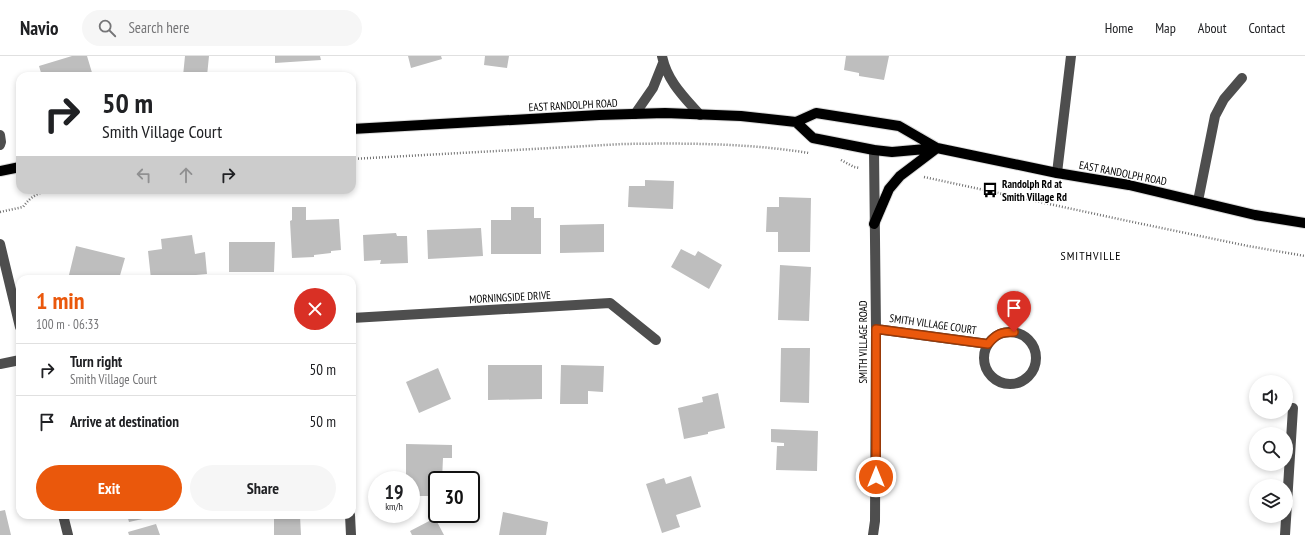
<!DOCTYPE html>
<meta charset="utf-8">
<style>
:root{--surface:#fff;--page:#f6f6f6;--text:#202124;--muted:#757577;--line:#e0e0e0;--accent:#ea580c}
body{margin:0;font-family:"PT Sans Narrow",sans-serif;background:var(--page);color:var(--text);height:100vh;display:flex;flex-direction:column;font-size:15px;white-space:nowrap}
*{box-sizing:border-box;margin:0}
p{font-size:13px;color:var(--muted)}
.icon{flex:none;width:22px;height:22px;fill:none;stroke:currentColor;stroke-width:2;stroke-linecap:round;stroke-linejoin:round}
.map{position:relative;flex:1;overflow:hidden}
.side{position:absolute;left:16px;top:219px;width:340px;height:244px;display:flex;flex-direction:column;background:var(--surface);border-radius:12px;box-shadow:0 2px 6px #0003}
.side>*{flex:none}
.top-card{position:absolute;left:16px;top:16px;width:340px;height:122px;border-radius:12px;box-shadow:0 2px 6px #0003;background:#fff;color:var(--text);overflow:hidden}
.controls{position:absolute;left:1249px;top:319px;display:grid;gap:8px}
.controls a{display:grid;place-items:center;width:44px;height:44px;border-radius:50%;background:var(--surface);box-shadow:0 2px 6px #0003;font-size:20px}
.speed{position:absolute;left:368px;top:415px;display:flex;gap:8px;font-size:20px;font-weight:700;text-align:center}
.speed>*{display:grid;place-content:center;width:52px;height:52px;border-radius:50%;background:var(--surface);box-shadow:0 2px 6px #0003;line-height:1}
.speed small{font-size:10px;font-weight:400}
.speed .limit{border:2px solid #111;border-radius:6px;background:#fff;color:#111}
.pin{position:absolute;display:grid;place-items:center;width:34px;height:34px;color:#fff;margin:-41px -17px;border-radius:50% 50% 50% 0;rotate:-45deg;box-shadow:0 0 4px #0007}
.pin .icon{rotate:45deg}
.me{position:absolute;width:44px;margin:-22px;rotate:0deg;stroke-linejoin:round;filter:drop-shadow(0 0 3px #0008)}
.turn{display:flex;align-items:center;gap:14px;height:84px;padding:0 20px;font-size:18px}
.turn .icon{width:52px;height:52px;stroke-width:2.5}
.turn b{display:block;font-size:28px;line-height:34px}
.lanes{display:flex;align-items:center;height:38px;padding:0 20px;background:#0003;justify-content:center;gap:20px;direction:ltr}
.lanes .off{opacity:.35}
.round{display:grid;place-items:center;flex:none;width:42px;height:42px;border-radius:21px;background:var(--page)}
.head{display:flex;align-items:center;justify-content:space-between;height:68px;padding:0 20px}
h1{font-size:24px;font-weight:700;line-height:30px;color:var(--accent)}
.primary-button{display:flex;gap:8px;margin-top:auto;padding:8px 20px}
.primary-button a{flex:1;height:46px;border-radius:24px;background:var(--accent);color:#fff;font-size:16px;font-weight:700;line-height:46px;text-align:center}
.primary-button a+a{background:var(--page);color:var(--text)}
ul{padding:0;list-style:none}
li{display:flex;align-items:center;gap:12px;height:52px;padding:0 20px;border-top:1px solid var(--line)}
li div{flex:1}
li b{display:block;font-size:15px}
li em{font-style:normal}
header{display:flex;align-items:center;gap:24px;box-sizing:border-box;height:56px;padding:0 20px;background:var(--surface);border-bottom:1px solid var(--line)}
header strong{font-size:19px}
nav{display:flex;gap:22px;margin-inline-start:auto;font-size:14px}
.search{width:280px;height:36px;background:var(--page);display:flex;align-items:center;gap:10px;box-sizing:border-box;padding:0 14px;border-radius:22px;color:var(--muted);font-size:15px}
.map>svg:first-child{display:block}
</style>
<header>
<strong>Navio</strong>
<div class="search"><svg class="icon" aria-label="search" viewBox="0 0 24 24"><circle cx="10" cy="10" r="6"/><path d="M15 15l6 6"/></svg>Search here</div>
<nav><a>Home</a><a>Map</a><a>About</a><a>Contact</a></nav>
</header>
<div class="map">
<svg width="1305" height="479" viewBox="0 0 1305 479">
<rect width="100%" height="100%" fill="#fff"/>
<!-- building -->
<path fill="#bebebe" d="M72 0H87L93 20H42L39 10Z
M185 0H209L207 20H183Z
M275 0H320L321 4 275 7Z
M408 0H441L442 3 411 12Z
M485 0H509L507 12 484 9Z
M846 0H889L884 24 859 20V17L844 14Z
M645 124 674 125 673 153 628 151 629 130H645Z
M779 141 811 142 810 196H778V176H766L767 151H779Z
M292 151H306V164L339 163 341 194 331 195V197L314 199V201L292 202 290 165 292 164Z
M511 151H534V162H541V198H491V164H511Z
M604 168V196L560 197V169Z
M481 172 483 200 428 203 427 174Z
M396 177 397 180H407L408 207 380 208 381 204 364 205 363 179Z
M192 179 195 198 205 196 207 218 151 223 148 195 162 193 161 183Z
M229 186H275L274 216H229Z
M76 190 125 202 119 223H87L69 219Z
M681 193 695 200 698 195 722 209 709 233 671 211Z
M780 209 811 211 809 265 778 264Z
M781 292H810L809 347 780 346Z
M488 309H542V343L488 344Z
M561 309 604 310 603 336 588 335V348H560Z
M438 312 451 343 419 357 406 326Z
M718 337 725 372 708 376V378L684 383 678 352 703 346 702 341Z
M771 373 818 375 817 415 776 414 777 390H784V387L771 386Z
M406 388 452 389V402H443L442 424H437V440H411V424H406Z
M691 420 701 451 676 459 680 471 662 477 646 428 664 422 666 428Z
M5 454 11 479H0V455Z
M503 456 548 466 546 479H499Z
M127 459H156V460L129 466Z
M300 460 301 479H274V461Z
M435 462 444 479H412L410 475Z
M156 468 160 479H129L128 476Z"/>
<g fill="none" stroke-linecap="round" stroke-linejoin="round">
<defs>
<path id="major" d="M796 66 813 82 874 94 892 96 937 92
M352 73 599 59 665 57 741 60 796 66 816 57 899 70 937 92 1057 117 1129 129 1255 159 1305 167
M0 115 20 111
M874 168 889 133 900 120 937 92"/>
</defs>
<!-- major casing -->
<use href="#major" stroke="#dbdbdb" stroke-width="12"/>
<!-- path -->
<path stroke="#707070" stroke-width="2.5" stroke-dasharray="1 2" stroke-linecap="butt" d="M352 103 623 88C685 87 747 87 809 97
M841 104 854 111 860 112
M924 121 1128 165 1248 190 1305 200
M0 156 23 151C31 140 39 136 52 134"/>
<!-- minor -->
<path stroke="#4e4e4e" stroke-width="10" d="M662 0C667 25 684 41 700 59
M635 58 653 32 663 7
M0 79 1 86 0 89
M1057 117 1071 0
M1198 145 1215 60 1224 43 1242 22
M0 188 20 271
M352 262 610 247 656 284
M876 273 988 288
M984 302a26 26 0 1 1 52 0a26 26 0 1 1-52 0Z
M0 308 20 304
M63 459 68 479
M350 459 351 479
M873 479 875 465 876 273 874 94
M1285 479 1293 352"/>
<!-- major -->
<use href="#major" stroke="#000" stroke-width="10"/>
</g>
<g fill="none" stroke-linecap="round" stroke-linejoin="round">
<defs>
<path id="route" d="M876 421V273L988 288C996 278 1001 276 1014 276"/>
</defs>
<!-- route casing -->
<use href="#route" stroke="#983908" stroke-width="10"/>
<!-- route -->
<use href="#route" stroke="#ea580c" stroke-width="7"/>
</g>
<!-- icons -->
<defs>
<symbol id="bus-bare" viewBox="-9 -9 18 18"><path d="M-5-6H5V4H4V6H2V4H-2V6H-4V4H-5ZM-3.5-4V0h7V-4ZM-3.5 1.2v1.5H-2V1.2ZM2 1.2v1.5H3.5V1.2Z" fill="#000" stroke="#fff" stroke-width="2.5" paint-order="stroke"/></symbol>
</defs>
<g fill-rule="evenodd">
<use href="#bus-bare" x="979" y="123" width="22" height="22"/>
</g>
<g text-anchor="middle" stroke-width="3" stroke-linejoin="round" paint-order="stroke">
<!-- street labels -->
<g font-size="11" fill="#000" stroke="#fff">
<text transform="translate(573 49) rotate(-3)" y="4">EAST RANDOLPH ROAD</text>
<text transform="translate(1123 117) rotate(11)" y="4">EAST RANDOLPH ROAD</text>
<text transform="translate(510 241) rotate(-3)" y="4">MORNINGSIDE DRIVE</text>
<text transform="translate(933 268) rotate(8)" y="4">SMITH VILLAGE COURT</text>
<text transform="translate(863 286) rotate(-90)" y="4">SMITH VILLAGE ROAD</text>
</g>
<!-- poi labels -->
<g font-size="11" font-weight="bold" fill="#000" stroke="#fff" text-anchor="start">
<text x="1002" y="132">Randolph Rd at<tspan x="1002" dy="13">Smith Village Rd</tspan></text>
</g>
<!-- neighbourhood labels -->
<g font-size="12" letter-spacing="1" fill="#000" stroke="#fff">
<text x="1091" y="204">SMITHVILLE</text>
</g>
</g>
</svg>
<div class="controls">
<a><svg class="icon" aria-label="sound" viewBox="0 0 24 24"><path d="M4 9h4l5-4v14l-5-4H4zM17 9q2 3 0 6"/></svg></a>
<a><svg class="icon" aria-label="search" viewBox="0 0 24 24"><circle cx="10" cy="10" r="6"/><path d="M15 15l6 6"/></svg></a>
<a><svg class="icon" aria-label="layers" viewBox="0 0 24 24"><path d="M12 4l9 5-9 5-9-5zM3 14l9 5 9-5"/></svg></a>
</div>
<div class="speed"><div>19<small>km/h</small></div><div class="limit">30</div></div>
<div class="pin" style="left:1014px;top:276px;background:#d93025"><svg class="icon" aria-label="arrive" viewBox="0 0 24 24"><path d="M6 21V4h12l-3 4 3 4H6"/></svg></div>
<svg class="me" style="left:876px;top:421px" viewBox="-20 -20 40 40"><circle r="17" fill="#ea580c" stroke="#fff" stroke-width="3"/><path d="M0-11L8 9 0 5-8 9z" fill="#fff"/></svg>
<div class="top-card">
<div class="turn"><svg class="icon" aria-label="right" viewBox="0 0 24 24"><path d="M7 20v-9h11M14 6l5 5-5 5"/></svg><div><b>50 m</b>Smith Village Court</div></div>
<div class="lanes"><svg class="icon off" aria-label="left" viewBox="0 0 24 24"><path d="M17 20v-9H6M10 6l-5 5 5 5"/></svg><svg class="icon off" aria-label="ahead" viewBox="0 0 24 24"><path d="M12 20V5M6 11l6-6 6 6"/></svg><svg class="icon" aria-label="right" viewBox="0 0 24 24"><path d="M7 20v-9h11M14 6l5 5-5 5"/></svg></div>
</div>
<section class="side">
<div class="head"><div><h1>1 min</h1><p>100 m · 06:33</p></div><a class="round" style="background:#d93025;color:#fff"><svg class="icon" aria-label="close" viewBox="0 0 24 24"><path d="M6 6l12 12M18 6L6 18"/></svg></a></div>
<ul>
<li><svg class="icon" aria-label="right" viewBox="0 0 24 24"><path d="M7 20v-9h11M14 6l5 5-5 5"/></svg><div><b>Turn right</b><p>Smith Village Court</p></div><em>50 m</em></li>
<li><svg class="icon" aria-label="arrive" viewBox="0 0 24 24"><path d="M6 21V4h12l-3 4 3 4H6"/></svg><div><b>Arrive at destination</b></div><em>50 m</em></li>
</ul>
<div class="primary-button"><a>Exit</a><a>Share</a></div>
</section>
</div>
